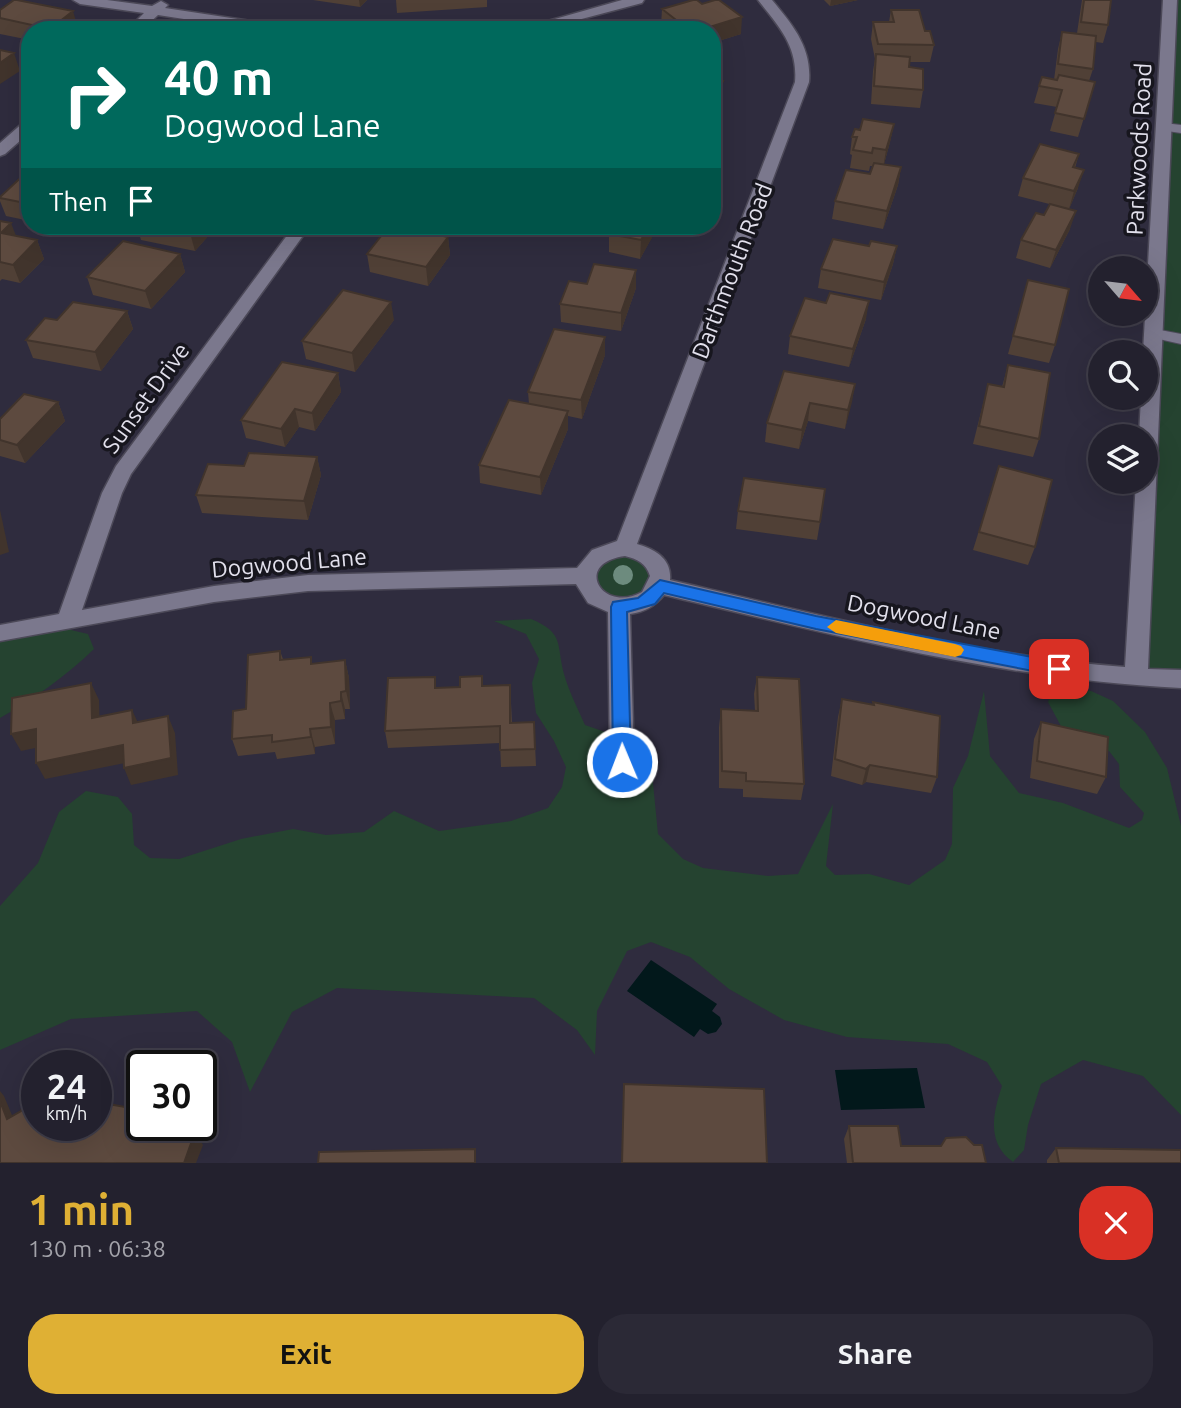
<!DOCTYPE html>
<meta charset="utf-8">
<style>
:root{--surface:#23212e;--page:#2b2936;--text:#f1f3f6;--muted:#a3a3aa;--line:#403e4a;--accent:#dfb034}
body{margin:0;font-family:Ubuntu,sans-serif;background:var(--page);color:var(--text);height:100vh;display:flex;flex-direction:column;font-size:26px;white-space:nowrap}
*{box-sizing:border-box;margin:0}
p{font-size:23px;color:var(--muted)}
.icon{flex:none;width:38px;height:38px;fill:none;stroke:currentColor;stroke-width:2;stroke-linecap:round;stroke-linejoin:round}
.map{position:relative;height:1163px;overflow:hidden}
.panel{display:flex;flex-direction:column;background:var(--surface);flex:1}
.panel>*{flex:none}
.top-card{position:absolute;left:21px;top:21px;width:700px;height:214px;border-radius:28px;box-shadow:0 7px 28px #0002,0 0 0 2px var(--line);background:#00695c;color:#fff;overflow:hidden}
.needle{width:46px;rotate:118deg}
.controls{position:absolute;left:1088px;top:256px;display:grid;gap:14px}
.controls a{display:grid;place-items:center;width:70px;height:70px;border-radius:50%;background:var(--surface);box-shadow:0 7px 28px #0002,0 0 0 2px var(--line);font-size:35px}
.speed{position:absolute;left:21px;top:1050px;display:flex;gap:14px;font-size:35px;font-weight:700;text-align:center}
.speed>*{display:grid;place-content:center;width:91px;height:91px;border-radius:50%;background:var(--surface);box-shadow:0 7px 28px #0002,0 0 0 2px var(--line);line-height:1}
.speed small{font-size:18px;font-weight:400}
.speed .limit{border:4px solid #111;border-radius:10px;background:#fff;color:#111}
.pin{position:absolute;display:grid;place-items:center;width:60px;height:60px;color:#fff;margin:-30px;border-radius:14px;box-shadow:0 4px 10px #0006}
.me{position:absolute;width:77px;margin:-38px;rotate:359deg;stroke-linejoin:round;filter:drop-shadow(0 0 5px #0008)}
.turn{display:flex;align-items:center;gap:24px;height:147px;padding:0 28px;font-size:32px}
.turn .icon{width:91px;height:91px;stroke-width:2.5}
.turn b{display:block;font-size:49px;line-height:60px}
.then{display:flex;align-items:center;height:66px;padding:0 28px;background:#0003;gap:14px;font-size:26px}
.round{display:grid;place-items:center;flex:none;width:74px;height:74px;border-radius:28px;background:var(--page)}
.summary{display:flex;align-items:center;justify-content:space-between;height:119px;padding:0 28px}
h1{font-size:42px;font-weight:600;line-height:52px;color:var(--accent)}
.action{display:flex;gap:14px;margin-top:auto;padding:14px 28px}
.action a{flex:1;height:80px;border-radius:28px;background:var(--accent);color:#111;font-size:28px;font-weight:600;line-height:80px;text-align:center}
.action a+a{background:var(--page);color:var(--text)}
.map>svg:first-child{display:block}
</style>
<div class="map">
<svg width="1181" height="1163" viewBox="0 0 1181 1163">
<rect width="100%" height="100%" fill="#2f2c3e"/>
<!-- green -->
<path fill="#254330" d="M1170 0H1181V679L1136 678Z
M601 553 647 554 655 594 601 601 587 567Z
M531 619C565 633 556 644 564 674 569 692 578 709 585 725L631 741 652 773 658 834 683 859 703 868 768 876 798 874 833 804 826 866 835 875 869 874 909 885 945 860 952 844 953 788 968 756 984 691 990 756 1019 793 1063 803 1129 828 1142 820 1144 813 1120 787 1119 764 1109 751 1077 738 1062 728 1048 702 1052 692 1064 686 1091 691 1113 701 1145 732 1167 768 1181 826V1115L1143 1076 1083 1060 1041 1084 1028 1125 1024 1150 1013 1162C986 1143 993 1113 1002 1086L987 1062 948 1044 847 1037 784 1020 729 989 690 957 651 942 627 951 597 1011 595 1055 577 1030 534 998 337 988 292 1012 250 1092 232 1042 197 1011 71 1019 0 1050V906L38 863 59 812 86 791 118 797 132 814 134 845 150 858 179 859 241 839 293 829 326 835 364 832 394 811 439 831 511 821 548 808 562 787 566 767 554 741 536 713 532 683 539 659 526 634 494 621Z
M58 627 88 634 94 649C65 677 35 698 0 718V638Z"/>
<!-- water -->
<path fill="#02181b" d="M651 960 717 1004 712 1011 720 1017 722 1024 716 1032 708 1034 700 1029 694 1037 627 991Z
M917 1068 925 1108 841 1110 835 1070Z"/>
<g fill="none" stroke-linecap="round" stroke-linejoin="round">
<defs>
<path id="service" d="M1164 123 1181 125V133L1160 130 1158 127Z
M1155 329 1181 334V344L1150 337 1148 334Z"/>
<path id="minor" d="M73 0H107L152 6 161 1 168 5 165 8 285 26 292 30H255L158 15 142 30H127L144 13 80 4Z
M622 0H644L642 3 540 30H516Z
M758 0H772C793 25 812 48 809 82L637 544C655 549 672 559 670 580 820 615 972 655 1125 667L1136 481H1146V436H1139L1141 397H1146V352H1143L1163 0H1177L1148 669 1181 670V688C1007 680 834 635 664 595 655 606 645 612 630 614L634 762 630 769 622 772 614 769 610 762 608 612 588 603 576 584 308 591 214 602 0 641V625L59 614 102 493 116 466 294 226H310L131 474 122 493 82 610 214 586 308 575 577 568 592 550 617 541 795 82C798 46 779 27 758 0ZM625 556C637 559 646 563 650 576L642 592C602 614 572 563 625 556Z
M30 120V132L5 154 0 156V143L25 121Z"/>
</defs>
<!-- service casing -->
<use href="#service" stroke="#4c4958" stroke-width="2"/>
<!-- minor casing -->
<use href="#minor" stroke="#4c4958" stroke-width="3"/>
<!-- service -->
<use href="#service" fill="#7b788d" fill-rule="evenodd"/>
<!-- minor -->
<use href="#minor" fill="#7b788d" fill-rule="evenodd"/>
</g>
<!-- trees -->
<circle fill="#6d8b7e" cx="623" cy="575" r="10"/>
<!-- wall -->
<path fill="#504036" d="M313 0H367L360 7Z
M396 0H487V7L397 13Z
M824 0H858L830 6Z
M1082 0H1111L1108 25 1103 43 1096 42 1093 69 1089 81 1095 82 1078 137 1050 131 1057 107 1034 103 1039 86 1054 80 1058 49 1062 32 1077 33Z
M662 9 741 34 712 43V30H666L661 26Z
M0 10 78 28 76 30H30V40L0 34Z
M891 10 925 31 934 45 930 62H910L909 67 923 90 920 108 871 104 873 71 875 59 871 39 873 22H889Z
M894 124 890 142 884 164 901 167 898 185 883 229 832 219 835 201 870 174 873 166H870L869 171 850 168 852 155 850 154 852 137 860 130Z
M1079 154 1075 168 1078 188 1069 209 1018 196 1023 178Z
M30 169V221L6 216 0 201V197Z
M1044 215 1070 229 1050 268 1016 258 1021 240Z
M0 221 16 236 37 240 44 259 20 283 2 279 0 281Z
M137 226H217L195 251 141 240Z
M426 226H446L444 228Z
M614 226H658L640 259 609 252V234Z
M448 237 450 255 428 286 370 272 367 254Z
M869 246H897L893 264 881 300 818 288 821 269Z
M180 254 185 272 151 309 93 295 87 277Z
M636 270V288L621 331 561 322 560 304 587 284Z
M1028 280 1055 345 1049 363 1008 354Z
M127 311 133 329 101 371 33 358 26 340 57 320Z
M866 319 849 367 788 354 790 336Z
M394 320 355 372 306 359 302 341Z
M605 355 582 419 568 416V429L541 495 480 483 479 465 529 404 528 392Z
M1008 365 1039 439 1033 457 973 444 988 384 1002 387Z
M784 371 855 384 845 429 808 421 799 449 765 442 767 423Z
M338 373 341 392 315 431 299 427 285 447 246 438 241 420Z
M58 402 65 421 25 463 0 456V419Z
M317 457 321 475 308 520 202 513 196 495 244 466Z
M999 466 1035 547 1028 565 973 550Z
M738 511 820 522 817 540 736 529Z
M280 651 283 659 313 664 345 660 349 678 350 709H345V719L335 720V744L315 747V754L277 759 275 752 238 756 232 739 246 709Z
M435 677 436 688 483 686 511 703 512 722H534L536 766 501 767 500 743 388 748 385 731Z
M757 677 804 784 801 800 743 797V789L719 788V727L721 709 755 711 754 694Z
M842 699 873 705V702L937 777 931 793 866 782 862 785 831 776 838 717Z
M1041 722 1106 777 1097 794 1030 778 1034 739Z
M849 1126 901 1146 986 1163H847L844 1139Z
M1056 1148 1181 1163H1047V1160Z"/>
<!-- shaded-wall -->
<path fill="#41342c" d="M359 0H367L360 7Z
M831 0H858L830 6Z
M73 11 78 28 76 30H51L50 29Z
M742 17 741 34 712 43V30H700Z
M14 53 20 71 0 84V63Z
M723 81 721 98 712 117V102Z
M894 124 890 142 883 168 886 150Z
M901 167 898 185 883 229 887 211Z
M1084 170 1078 188 1069 209 1074 191Z
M1076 211 1070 229 1050 268 1056 250Z
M11 223 18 241 1 233Z
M196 226H217L195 251 190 233Z
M649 226H658V227L640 259 641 240Z
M448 237 450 255 428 286 426 267Z
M37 240 44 259 20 283 13 265Z
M897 246 893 264 881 300 884 282Z
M180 254 185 272 151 309 145 291Z
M636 270V288L621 331V313Z
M869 301 866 319 849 367 853 349Z
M391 302 394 320 355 372 352 353Z
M127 311 133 329 101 371 95 352Z
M605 337V355L582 419 581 400Z
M338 373 341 392 315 431 312 413Z
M855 384 852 402 845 429 848 410Z
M58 402 65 421 25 463 17 445Z
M810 403 808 421 799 449 802 430Z
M295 409 299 427 285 447 281 429Z
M568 411V429L541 495 540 477Z
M317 457 321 475 308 520 304 501Z
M0 510 9 552 0 555Z
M345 660 349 678 350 709 346 691Z
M91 683 99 700 100 736 92 718Z
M341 692 345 709V719L341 701Z
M330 703 335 720V744L331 727Z
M132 710 140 727 133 723Z
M168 716 175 733 178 775 131 785 124 768Z
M36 729 45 746 21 751 11 734Z
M310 729 315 747V754L311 737Z
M123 745 130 762 45 779 36 763Z
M870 765 866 782 862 785 866 769Z
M0 1091 4 1096 19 1132 7 1119 0 1101Z
M159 1125H170L172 1127 167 1139Z
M195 1132 203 1145 196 1163H184Z"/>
<!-- building -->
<path fill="#5d4a3f" stroke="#41342c" stroke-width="2" d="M14 0H17L73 11 50 29 0 18V10Z
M693 0H697L702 4 715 0H719L742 17 700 30H689L662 9Z
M1084 0H1111L1108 25 1081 22Z
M891 10H919L925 31H930L934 45 878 44 873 22H894Z
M638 22 647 30H609Z
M1062 32 1096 36 1093 69 1058 64Z
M0 50 14 53 0 63Z
M876 54 910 57 909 67 923 69V90L874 86Z
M1059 75 1095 82 1084 119 1055 113 1062 90 1039 86 1042 77 1057 80Z
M712 79 723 81 712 102Z
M863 119 894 124 886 150 873 148 872 153 853 150 857 137H852L855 129 860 130Z
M1040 144 1079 154 1073 167 1084 170 1074 191 1023 178Z
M874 163 901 167 887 211 835 201 846 170 870 174Z
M30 169V204L0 198V197Z
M1050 204 1076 211 1056 250 1021 240 1036 213 1044 215Z
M0 221 11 223 1 233 37 240 13 265 0 262Z
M154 226H196L190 233Z
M389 226H397L448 237 426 267 367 254Z
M614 226H649L641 240 609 234Z
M833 239 869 246 871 241 897 246 884 282 821 269Z
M123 241 180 254 145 291 87 277Z
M594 264 636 270 621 313 560 304 569 281 587 284Z
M1028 280 1069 289 1055 345 1013 336Z
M343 290 391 302 352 353 302 341Z
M830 293 869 301 853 349 790 336 805 298 826 303Z
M73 302 127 311 95 352 26 340 45 318 57 320Z
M554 329 605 337 581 400 528 392Z
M282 362 338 373 312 413 295 409 281 429 241 420Z
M1008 365 1050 373 1039 439 979 426 988 384 1004 387Z
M784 371 855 384 848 410 810 403 802 430 767 423Z
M24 394 58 402 17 445 0 440V419Z
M509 400 568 411 540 477 479 465Z
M249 453 317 457 304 501 196 495 208 464 244 466Z
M999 466 1052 480 1035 547 979 532Z
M744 478 825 489 820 522 738 511Z
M280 651V660L311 657V664L345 660 346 691 341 692V701L330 703 331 727 310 729 311 737 272 742V735L232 739 233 711 246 709 248 655Z
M482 676V686L510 685V723L534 722 535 749 500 750V726L385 731 388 678 435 677V688L460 687V677Z
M757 677 799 679 804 784 746 781V773L722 771 721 709 758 711Z
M91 683 92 718 132 710 133 723 168 716 171 758 124 768 123 745 36 763V729L11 734 12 698Z
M842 699 874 705 873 702 940 716 937 777 870 765 866 769 835 759Z
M1041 722 1108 737 1106 777 1037 761Z
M624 1084 764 1089 767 1163H622Z
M37 1089V1125H96V1105L97 1102 142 1110V1125H159V1126L195 1132 184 1163H0V1101L7 1119 21 1111 28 1094Z
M849 1126H898L901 1146H941L946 1138 966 1137 974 1145H982L986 1163H853Z
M1056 1148 1181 1150V1163H1059Z
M475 1149V1163H318L319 1152Z"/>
<!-- route -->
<path fill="#1a73e8" stroke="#114b97" stroke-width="2" d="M660 580 816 616 1059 662 1065 664 1067 669 1065 674 1059 676 816 629 664 593 655 604 627 612 631 762 628 768 622 770 616 768 613 762 611 607 613 602 638 598Z"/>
<!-- slow -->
<path fill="#f59e0b" d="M836 620 955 644 961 646 964 650 961 655 955 657 836 633 827 627Z"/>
<g text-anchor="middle" stroke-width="7" stroke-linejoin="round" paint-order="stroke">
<!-- street labels -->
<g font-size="23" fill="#e2e0ec" stroke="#17161e">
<text transform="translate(1139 149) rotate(-87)" y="8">Parkwoods Road</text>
<text transform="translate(732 271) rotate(-69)" y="8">Darthmouth Road</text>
<text transform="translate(146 398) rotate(-54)" y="8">Sunset Drive</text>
<text transform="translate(289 563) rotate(-5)" y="8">Dogwood Lane</text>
<text transform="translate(924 617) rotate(11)" y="8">Dogwood Lane</text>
</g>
</g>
</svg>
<div class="controls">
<a><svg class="needle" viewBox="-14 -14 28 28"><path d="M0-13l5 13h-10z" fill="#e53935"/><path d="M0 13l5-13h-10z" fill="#a3a3aa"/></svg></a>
<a><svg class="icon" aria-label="search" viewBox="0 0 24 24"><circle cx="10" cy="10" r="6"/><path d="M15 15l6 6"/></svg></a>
<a><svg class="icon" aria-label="layers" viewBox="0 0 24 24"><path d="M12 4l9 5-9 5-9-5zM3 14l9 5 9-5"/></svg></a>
</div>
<div class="speed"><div>24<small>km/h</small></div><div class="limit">30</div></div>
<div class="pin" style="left:1059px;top:669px;background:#d93025"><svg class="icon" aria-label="arrive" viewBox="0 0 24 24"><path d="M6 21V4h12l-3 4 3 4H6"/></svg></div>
<svg class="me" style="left:622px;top:762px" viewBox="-20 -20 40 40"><circle r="17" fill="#1a73e8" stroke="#fff" stroke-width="3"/><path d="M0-11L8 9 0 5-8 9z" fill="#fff"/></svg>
<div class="top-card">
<div class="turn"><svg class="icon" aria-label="right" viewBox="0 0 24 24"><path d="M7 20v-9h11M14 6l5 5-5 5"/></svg><div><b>40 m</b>Dogwood Lane</div></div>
<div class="then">Then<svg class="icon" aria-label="arrive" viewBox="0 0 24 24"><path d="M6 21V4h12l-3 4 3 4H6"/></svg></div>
</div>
</div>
<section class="panel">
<div class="summary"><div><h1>1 min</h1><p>130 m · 06:38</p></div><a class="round" style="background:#d93025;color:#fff"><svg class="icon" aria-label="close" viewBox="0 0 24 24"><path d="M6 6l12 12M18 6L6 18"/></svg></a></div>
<div class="action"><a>Exit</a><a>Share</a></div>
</section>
